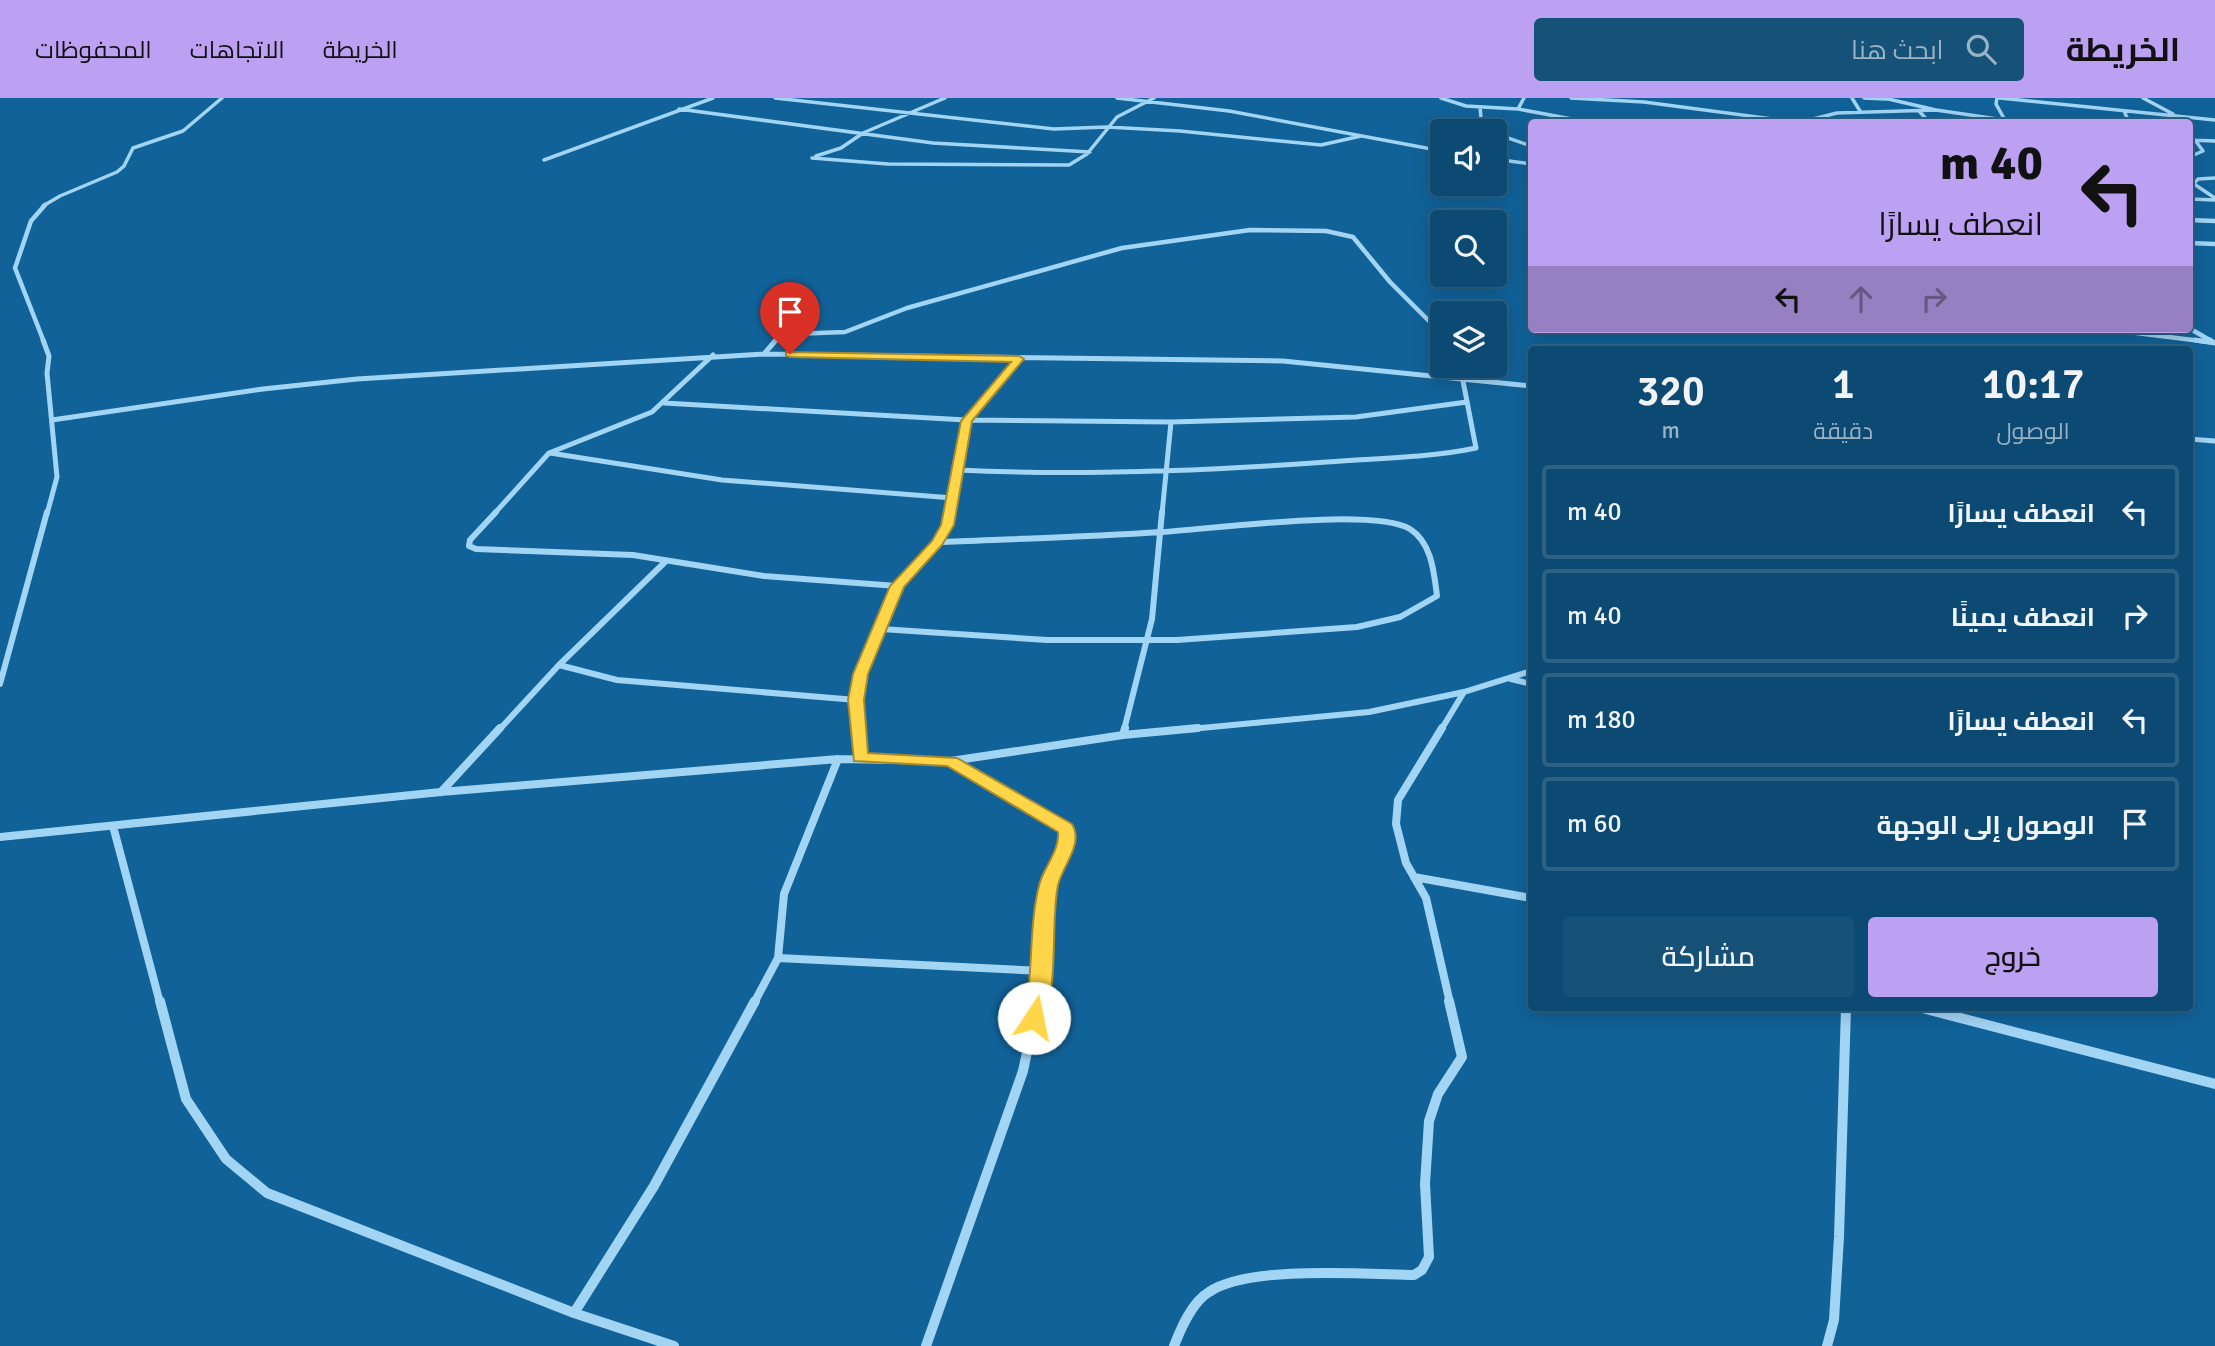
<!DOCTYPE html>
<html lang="ar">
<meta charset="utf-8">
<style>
:root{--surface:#0d4a73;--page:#165178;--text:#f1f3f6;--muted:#9ab3c4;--line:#2d6285;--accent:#bca0f2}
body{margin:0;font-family:Signika,Cairo,sans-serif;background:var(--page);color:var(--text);direction:rtl;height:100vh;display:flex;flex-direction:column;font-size:26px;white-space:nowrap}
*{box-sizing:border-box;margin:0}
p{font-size:23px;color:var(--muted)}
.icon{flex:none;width:38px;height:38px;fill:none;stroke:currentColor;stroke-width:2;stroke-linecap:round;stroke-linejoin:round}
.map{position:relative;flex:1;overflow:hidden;direction:ltr}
.drawer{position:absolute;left:1528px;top:248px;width:665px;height:665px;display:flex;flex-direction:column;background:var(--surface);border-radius:7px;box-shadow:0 4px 18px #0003,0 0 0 2px var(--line);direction:rtl}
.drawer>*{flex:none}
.guide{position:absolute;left:1528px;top:21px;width:665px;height:214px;border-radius:7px;box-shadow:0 4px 18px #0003,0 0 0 2px var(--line);direction:rtl;background:#bca0f2;color:#111;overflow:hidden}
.fabs{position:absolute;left:1430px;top:21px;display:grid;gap:14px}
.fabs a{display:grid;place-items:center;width:77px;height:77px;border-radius:7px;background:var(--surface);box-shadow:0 4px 18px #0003,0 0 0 2px var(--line);font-size:35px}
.pin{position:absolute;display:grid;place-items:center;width:60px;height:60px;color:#fff;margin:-72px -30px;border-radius:50% 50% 50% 0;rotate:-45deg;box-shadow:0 0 7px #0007}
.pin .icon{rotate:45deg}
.me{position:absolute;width:77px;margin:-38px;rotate:11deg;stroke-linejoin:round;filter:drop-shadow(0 0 5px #0008)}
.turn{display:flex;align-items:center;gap:24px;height:147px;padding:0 35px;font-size:32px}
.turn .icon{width:91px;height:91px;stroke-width:2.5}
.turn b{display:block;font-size:49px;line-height:60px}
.lanes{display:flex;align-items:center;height:66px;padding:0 35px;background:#0003;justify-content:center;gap:35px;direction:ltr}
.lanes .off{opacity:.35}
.eta{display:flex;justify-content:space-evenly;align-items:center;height:119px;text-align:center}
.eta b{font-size:42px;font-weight:600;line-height:49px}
.action{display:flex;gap:14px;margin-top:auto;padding:14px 35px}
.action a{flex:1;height:80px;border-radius:7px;background:var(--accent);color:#111;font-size:28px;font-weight:600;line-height:80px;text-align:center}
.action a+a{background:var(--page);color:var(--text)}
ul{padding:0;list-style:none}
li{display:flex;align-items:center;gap:21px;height:94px;margin:0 14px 10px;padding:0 21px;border:4px solid var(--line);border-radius:7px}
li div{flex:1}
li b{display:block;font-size:26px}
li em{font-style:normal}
header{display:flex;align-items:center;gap:42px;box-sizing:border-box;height:98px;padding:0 35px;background:var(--accent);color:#111}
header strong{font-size:33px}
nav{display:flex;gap:38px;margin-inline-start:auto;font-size:24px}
.search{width:490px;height:63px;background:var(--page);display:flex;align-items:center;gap:18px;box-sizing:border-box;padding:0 24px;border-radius:7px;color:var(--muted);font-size:26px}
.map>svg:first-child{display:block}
</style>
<header>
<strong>الخريطة</strong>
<div class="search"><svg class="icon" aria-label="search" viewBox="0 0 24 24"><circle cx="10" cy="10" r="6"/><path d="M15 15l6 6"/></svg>ابحث هنا</div>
<nav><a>الخريطة</a><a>الاتجاهات</a><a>المحفوظات</a></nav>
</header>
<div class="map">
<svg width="2215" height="1248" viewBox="0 0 2215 1248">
<rect width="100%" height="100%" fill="#116299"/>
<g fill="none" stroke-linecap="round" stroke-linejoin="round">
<!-- street-far5 -->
<path stroke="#a2d4f4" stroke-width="3.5" d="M775 0 1054 31 1107 29 1180 33 1321 47 1361 38
M1117 0 1229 13 1442 53
M1441 0 1466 8 1518 11 1588 24
M1571 0 1644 4 1796 24
M1852 0 1860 13
M1864 0 1886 1
M1884 0 1936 12 2018 24
M1997 0 1996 6 2006 24
M2000 0 2215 22
M2143 0 2173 16
M1480 9 1482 30 1489 33
M679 11 933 45 1090 54
M1518 11 1524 0
M1919 13 1929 24
M2124 13 2129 24
M1801 24 1837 15 1936 12
M1494 35 1531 48
M2189 42 2215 43
M816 58 841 50 863 35 945 0
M2189 59 2203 53 2195 42
M812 60 888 66 1069 67 1087 56 1117 19 1154 0
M1494 61 1531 66
M544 62 713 0
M2215 80 2198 81 2194 86 2215 100
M2189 101 2215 102
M43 108 60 98 117 74 124 68 133 50 183 33 222 0"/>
<!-- street-far4 -->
<path stroke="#a2d4f4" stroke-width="4.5" d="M2189 122 2215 123
M2189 145 2215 146
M2189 230 2213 244
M2104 231 2209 244
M44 244 15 170 31 123 45 107
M774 244 778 240 792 236 845 234 907 210 1122 150 1250 132 1326 133 1353 139 1390 184 1442 236"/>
<!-- street-far3 -->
<path stroke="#a2d4f4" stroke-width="5" d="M43 242 49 258 47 275 57 379 47 416
M2195 242 2215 245
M2210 242 2213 244
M764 256 776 242
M664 305 966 322 1171 324 1356 319 1467 304
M52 322 263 291 357 281 764 256 1283 263 1531 288
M2189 341 2215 343
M550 355 722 382 953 400
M958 372C1081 378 1204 373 1327 364 1376 360 1428 360 1476 350L1463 283 1464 268
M494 416 549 355 652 314 713 257
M949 416 966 322 1019 261
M1162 416 1171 324"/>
<!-- street-far2 -->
<path stroke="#a2d4f4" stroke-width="6" d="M496 414 470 442 469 448 476 451 633 457 764 478 897 488
M881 531 1047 542H1177L1357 529 1400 519 1437 498C1434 475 1432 445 1410 431 1372 409 1213 431 1162 434 1087 439 1013 441 938 444
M559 567 617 582 856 602
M1511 581 1531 586
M0 586 47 414
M499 632 559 567 665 464
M858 632C855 586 866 564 883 523 887 512 891 497 897 488 915 461 943 448 949 414
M1124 632 1152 521 1162 414
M1180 632 1369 614 1464 594 1531 573
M1441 632 1464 594"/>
<!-- street-far1 -->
<path stroke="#a2d4f4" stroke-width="8" d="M858 630 860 660
M1442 630 1398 702 1396 726 1406 765 1426 800 1450 905
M1123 637 1125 630
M952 664 1066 730 1068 737 1050 784 1038 905
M441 694 500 630
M113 728 160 905
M0 739 441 694 838 661 951 663 1123 637 1198 630
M1414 779 1531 800
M778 860 1042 873
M754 905 778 860 784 796 838 661"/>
<!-- street -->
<path stroke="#a2d4f4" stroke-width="10" d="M160 903 186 1001 226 1061 267 1095 574 1215 674 1248
M1922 910 2215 986
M574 1215 654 1088 755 903
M926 1248 1023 973 1038 903
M1174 1248C1181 1230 1192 1204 1209 1194 1250 1167 1364 1176 1414 1177L1422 1172 1429 1159 1425 1086 1429 1023 1438 996 1462 959 1449 903
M1827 1248 1834 1222 1839 1139 1846 910"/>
</g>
<!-- route -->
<path fill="#ffd54a" stroke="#a68a30" stroke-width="2" d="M786 254 1019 258 1024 261 972 323 954 427 942 447 904 489 868 576 864 602 868 655 957 660 1072 726C1084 746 1063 767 1058 787 1050 827 1060 891 1041 926L1034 928 1027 926 1024 920C1034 876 1028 826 1040 784 1045 768 1060 751 1058 734L947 668 854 663 848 602 853 576 890 488 932 443 941 427 961 323 1011 264 790 259 786 258Z"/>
</svg>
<div class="fabs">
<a><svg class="icon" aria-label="sound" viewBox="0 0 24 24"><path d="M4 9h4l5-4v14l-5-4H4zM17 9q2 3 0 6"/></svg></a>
<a><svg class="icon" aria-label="search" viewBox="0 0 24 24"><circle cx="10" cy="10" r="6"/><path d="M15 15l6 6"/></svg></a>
<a><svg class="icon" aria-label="layers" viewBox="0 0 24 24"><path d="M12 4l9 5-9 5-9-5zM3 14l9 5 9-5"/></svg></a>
</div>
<div class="pin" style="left:790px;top:256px;background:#d93025"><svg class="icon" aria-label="arrive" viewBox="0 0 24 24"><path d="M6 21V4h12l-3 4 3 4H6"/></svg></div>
<svg class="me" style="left:1034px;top:920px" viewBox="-20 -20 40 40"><circle r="19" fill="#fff"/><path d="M0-13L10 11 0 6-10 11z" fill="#ffd54a"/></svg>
<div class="guide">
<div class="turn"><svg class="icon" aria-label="left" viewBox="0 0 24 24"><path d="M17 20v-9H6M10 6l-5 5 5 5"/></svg><div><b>40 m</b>انعطف يسارًا</div></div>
<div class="lanes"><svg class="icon" aria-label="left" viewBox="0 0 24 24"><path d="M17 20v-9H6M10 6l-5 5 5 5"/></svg><svg class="icon off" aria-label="ahead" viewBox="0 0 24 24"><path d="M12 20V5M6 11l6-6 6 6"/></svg><svg class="icon off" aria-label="right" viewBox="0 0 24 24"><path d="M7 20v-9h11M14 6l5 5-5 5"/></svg></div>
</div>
<section class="drawer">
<div class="eta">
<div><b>10:17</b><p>الوصول</p></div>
<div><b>1</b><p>دقيقة</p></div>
<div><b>320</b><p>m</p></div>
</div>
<ul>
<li><svg class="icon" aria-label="left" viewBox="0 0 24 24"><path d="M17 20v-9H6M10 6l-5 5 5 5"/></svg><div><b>انعطف يسارًا</b></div><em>40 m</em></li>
<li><svg class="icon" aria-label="right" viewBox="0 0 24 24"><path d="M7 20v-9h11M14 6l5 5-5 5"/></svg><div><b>انعطف يمينًا</b></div><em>40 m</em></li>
<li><svg class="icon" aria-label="left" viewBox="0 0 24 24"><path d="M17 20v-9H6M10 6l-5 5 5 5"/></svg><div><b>انعطف يسارًا</b></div><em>180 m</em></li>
<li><svg class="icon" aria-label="arrive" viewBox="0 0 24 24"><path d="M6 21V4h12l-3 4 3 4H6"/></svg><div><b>الوصول إلى الوجهة</b></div><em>60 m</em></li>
</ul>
<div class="action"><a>خروج</a><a>مشاركة</a></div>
</section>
</div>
